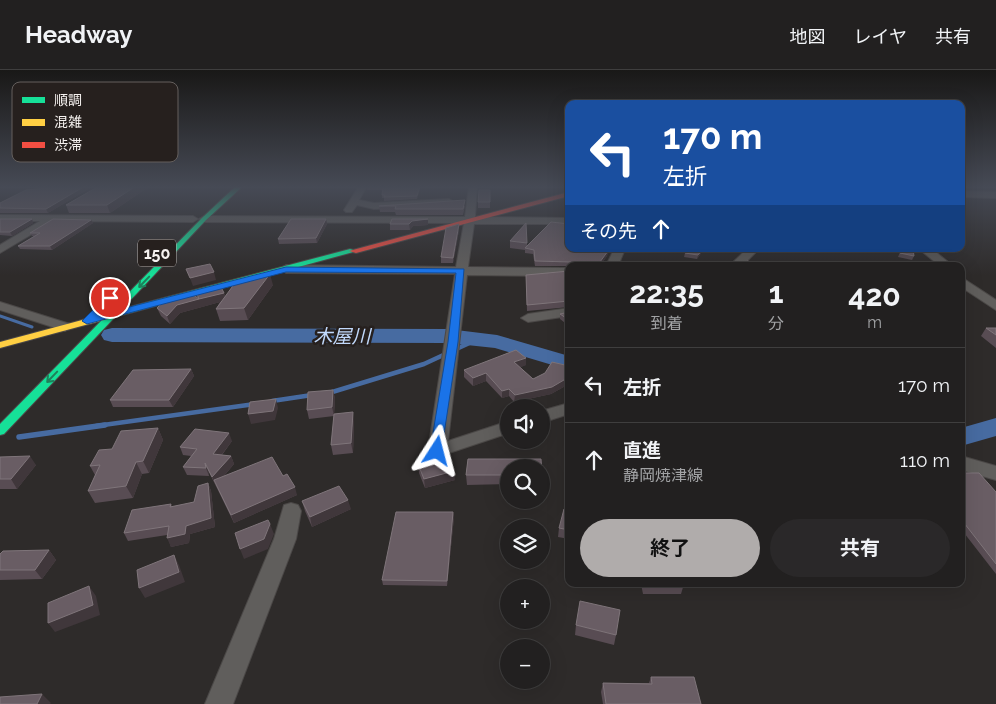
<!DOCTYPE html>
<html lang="ja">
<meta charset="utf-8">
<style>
:root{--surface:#222020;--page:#2a2829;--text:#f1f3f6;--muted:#a2a3a5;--line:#3f3e3e;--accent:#b0acab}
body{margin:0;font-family:Raleway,"Noto Sans JP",sans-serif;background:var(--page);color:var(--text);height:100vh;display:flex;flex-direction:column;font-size:19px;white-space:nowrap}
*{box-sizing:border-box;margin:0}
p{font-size:16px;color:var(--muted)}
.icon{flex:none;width:28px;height:28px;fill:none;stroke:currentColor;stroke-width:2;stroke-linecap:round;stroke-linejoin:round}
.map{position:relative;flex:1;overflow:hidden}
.panel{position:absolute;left:565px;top:192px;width:400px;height:325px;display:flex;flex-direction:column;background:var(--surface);border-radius:10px;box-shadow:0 5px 20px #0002,0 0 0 1px var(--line)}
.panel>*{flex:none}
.hud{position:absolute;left:565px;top:30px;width:400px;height:152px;border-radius:10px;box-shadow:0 5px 20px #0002,0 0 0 1px var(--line);background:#1a4fa0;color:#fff;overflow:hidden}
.fabs{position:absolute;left:500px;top:329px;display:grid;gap:10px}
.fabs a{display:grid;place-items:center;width:50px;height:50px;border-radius:50%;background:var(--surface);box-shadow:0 5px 20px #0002,0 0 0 1px var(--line);font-size:25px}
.pin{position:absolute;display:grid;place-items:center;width:42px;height:42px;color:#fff;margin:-21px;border:2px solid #fff;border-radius:50%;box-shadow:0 1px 5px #0007}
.me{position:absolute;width:55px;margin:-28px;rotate:9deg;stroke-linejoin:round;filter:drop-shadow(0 0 4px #0008)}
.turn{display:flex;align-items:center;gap:18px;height:105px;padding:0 15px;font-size:22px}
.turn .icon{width:65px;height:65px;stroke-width:2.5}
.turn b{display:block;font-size:35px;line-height:42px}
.then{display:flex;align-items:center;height:48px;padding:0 15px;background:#0003;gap:10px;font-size:19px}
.eta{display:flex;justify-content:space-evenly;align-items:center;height:85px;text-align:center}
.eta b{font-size:30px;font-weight:700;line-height:35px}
.action{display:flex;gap:10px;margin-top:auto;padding:10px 15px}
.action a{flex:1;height:58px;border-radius:30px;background:var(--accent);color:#111;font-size:20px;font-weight:700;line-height:58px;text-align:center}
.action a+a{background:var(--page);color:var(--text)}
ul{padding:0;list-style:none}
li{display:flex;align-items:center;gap:15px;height:75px;padding:0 15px;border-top:1px solid var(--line)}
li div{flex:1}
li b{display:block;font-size:19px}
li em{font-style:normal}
header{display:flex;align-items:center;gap:30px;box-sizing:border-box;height:70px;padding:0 25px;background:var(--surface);border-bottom:1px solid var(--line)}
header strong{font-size:24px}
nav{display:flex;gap:28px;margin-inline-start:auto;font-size:18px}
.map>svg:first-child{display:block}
</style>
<header>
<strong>Headway</strong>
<nav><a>地図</a><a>レイヤ</a><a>共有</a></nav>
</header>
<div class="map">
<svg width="996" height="634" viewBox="0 0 996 634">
<rect width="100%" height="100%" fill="#2e2b2a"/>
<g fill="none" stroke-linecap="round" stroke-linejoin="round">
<!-- stream-far2 -->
<path stroke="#476ba1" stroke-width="3" d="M0 246 32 257"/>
<!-- stream-far1 -->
<path stroke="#476ba1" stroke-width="4.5" d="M329 323 424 294 478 269
M272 331 312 325
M96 356 255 334"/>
<!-- stream -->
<path stroke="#476ba1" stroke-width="5.5" d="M19 367 105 355"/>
<!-- river -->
<path fill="#476ba1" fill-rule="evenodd" d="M112 258 448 259 497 265 569 286V300L495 278 448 273 112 272 104 270 101 265 104 260Z
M996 348V366L961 376V358Z"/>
<defs>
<path id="street" d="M359 116H367L359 130 374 133 449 129 454 132 449 135 374 139 357 135 352 142H346L344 140Z
M469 116H477L475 147 569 148V154H474L468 197 569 198V206L467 205 448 371 509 351V363L437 387 430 386 428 381 455 204 286 203 280 199 286 195 456 197 464 153 204 152 199 149 204 146 465 147Z
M961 121 996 122V128L961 127Z
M0 145 193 146 198 149 193 152 54 151 0 183V175L40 151H0Z
M614 179H625L618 196H606Z
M664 179H683L677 182 666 181Z
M747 179H759L742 196H729Z
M919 179H932L953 196H940Z
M961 207 996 230V240L961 217Z
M0 232 70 254 72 257 65 261 0 240Z
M569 238V246L528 252 521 248 528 244Z
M569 333V344L541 353V341Z
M961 386 996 396V410L961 400Z
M291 433 298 435 301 441 296 469 233 634H205L274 469 284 435Z"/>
<path id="fast" d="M236 116H243L206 150 122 239 350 179 357 181 115 247 4 364 0 365V354L202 148Z"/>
<path id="slow" d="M112 242 117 245 115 247 0 278V272Z"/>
<path id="jam" d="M569 122V126L356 183 349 181Z"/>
</defs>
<!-- street casing -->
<use href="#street" stroke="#4b4847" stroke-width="2"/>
<!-- fast casing -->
<use href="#fast" stroke="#4b4847" stroke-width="2"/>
<!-- slow casing -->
<use href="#slow" stroke="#4b4847" stroke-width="2"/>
<!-- jam casing -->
<use href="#jam" stroke="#4b4847" stroke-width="2"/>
<!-- street -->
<use href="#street" fill="#605e5c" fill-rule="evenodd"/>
<!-- fast -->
<use href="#fast" fill="#16e098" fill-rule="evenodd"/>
<!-- slow -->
<use href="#slow" fill="#ffcf43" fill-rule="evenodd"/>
<!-- jam -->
<use href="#jam" fill="#f24e42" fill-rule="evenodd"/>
</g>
<!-- wall -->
<path fill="#584c53" d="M99 116H150L110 143H69L66 135Z
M421 116 417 129 384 131V128H382V125L383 120H367L366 117Z
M90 118 48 143H0V133Z
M490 120V138H478V132Z
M379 136H465L463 145H396L395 142H380Z
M0 149H32L33 153 12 166 0 165Z
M326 149 327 154 317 173 279 174 278 169Z
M428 149V155L413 156 410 160H390V154Z
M91 150 93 153 52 180 20 179 18 176 34 166H32L30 163Z
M459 160 453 193H441V187Z
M510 171 527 173V176L599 179 608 181 607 186 600 196H535L533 184 525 183V180L510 178Z
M639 179H660L657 182Z
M704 179 697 189 684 187 685 183Z
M858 179H872L871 182Z
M890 179H913L914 186 912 190 898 187 901 180Z
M569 201V209H565L568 227H569V237L527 241 526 210Z
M273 215 248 250 220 251 216 239 220 232 180 243 170 254 161 246 157 238 198 228 196 222 224 223 225 226Z
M569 242V256L560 249V244Z
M986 258H996V278L981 266Z
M526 295 520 297 533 309 569 296V314L551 324 514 332 509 326 502 328 486 311 473 316 464 307V300Z
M191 299 194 306 173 337H113L110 330Z
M333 320 335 329 334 344 354 351 353 383 333 385 331 375 334 346 309 349 307 340Z
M158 358 163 370 149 403 142 404 133 428 95 433 88 421 95 405 90 396 112 379Z
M232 371 222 385 231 386 234 394 224 406H283L297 425 234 453 209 402V406L187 405 183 397 191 386 183 385 180 377Z
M0 387 36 395 17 419H0Z
M468 389H541L542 405 541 414V398H509V414L467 415 466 405Z
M418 394 455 410 425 418 419 403Z
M961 403 996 422V504L961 459Z
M208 413 211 421 215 457 190 464 189 473 171 477 167 465 128 471 124 463 171 434 172 437 194 432Z
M302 431 351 439 312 457 305 441Z
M569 440V469L558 467 559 458Z
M453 442 454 447 447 516 383 515 382 510Z
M49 480 56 490 42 509 0 510V484Z
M641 514H684L681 524H643Z
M576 555 616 565 614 575 575 565Z
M651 607 701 634H603L601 622 603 613H649Z"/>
<!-- shaded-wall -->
<path fill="#40373b" d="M85 116H89L90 118 48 143 46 139Z
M136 116H150L110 143 107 135Z
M420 116H421L417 129V126Z
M32 149 33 153 12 166 10 162Z
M326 149 327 154 317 173 316 168Z
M428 149V155L413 156 410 160 409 154 412 151Z
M91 150 93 153 52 180 50 176Z
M459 154V160L453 193V188Z
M703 179H704L697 189 698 185Z
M608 181 607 186 600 196H597Z
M214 202 216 210 193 216 190 208Z
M270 204 273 215 248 250 244 238Z
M224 223 227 230 202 237 199 229Z
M199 229 202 237 180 243 170 254 167 246 177 235Z
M526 288V295L514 300V292Z
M191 299 194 306 173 337 169 330Z
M486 303V311L473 316V308Z
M569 307V314L551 324 514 332 515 325Z
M509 319V326L502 328V321Z
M333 320 335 329 334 346 332 337Z
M276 329 278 338 275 350 251 354 248 344Z
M353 342 354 351 353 383 351 373Z
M158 358 163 370 149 403 143 391Z
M229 363 232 371 216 392 213 384Z
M30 386 36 395 17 419 11 409Z
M231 386 234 394 216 415 214 410 216 415 212 407Z
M136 392 142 404 133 428 126 416Z
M205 393 209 402V406L206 398Z
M454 401 455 410 425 418 424 409Z
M208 413 211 421 215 457 190 464 189 473 171 477 167 468 186 456Z
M295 417 297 425 234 453 231 445Z
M348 430 351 439 312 457 310 447Z
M453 442 454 447 447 516V511Z
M270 454 274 464 268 479 244 489 240 479Z
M49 480 56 490 42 509 35 500Z
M174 485 179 495 185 512 145 528 139 518Z
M89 516 96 526 100 545 55 562 48 553Z
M42 624 51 633 50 634H37Z"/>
<!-- building -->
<path fill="#695d64" stroke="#7f757a" d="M68 116H85L46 139 0 138V133L26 120Z
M99 116H136L107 135H66Z
M367 116H420L417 126 384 127 385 125H382L383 117H366Z
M479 120H490V132H478Z
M465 130 463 139H395L396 136H379Z
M0 149H32L10 162H0Z
M53 149 91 150 50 176H18L40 163H30Z
M291 149H326L316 168 278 169Z
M392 149H428L412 151 409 154H390Z
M551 152 569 154V179H596L608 181 597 196H571V192L535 191 534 180 525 178Z
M526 153 527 173 510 171Z
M459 154 453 188 441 187 446 158Z
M688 179H703L698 185 685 183Z
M902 179H913L914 186 900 183Z
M747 191 769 196H742Z
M210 194 214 202 190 208 186 199Z
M569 201V204H565L568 227H569V231L527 235 526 205Z
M270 204 244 238 216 239 235 213Z
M220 215 224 223 199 229 196 222Z
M191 223 199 229 177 235 167 246 157 238 165 230Z
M569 242V250L560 244Z
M986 258H996V265Z
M516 280 526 288 514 292 533 309 545 303 552 292 569 296V307L552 317 515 325 509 319 502 321 486 303 473 308 464 300Z
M191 299 169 330H110L133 300Z
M333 320 332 337 307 340 308 322Z
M276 329 273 341 248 344 250 332Z
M353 342 351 373 331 375 334 344Z
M158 358 143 391 136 392 126 416 88 421 100 395 90 396 99 380 112 379 121 361Z
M195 359 229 363 213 384 231 386 212 407 205 393 206 398 183 397 197 379 180 377Z
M30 386 11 409H0V387Z
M447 386 454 401 424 409 418 394Z
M272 387 283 406 287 404 295 417 231 445 214 410Z
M468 389H541L542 405H541V398H509V405H466Z
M961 403H979L996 422V494L961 449Z
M208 413 211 448 186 456 185 464 167 468 169 456 124 463 132 440 171 434 170 437 194 432 198 416Z
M339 416 348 430 310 447 302 431Z
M564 439 569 440V460L559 458Z
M396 442H453L447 511 382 510Z
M268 450 270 454 264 469 240 479 235 463Z
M49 480 35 500H0V484L3 481Z
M174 485 179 502 139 518 137 500Z
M89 516 93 535 48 553V533Z
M580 531 620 540 616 565 576 555Z
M651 607H694L701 634H606L603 613 652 614Z
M42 624 37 634H0V627Z"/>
<!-- one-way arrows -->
<defs><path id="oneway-shaft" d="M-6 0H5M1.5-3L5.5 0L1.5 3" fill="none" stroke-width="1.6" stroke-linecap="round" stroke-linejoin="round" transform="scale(1.25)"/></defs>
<g stroke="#1e805b">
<use href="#oneway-shaft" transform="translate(144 212) rotate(134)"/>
<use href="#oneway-shaft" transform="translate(52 307) rotate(134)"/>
</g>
<!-- sky -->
<linearGradient id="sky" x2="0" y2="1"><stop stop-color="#191817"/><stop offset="0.57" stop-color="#464a55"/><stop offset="1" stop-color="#464a55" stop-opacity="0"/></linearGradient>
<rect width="996" height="205" fill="url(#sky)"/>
<!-- route -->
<path fill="#1a73e8" stroke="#114b97" d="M286 197 464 199 458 272 441 384H432L430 381 448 272 456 203 286 202 87 254 82 251 107 226 115 228 98 245Z"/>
<g text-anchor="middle" stroke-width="5" stroke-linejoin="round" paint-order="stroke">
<!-- shield labels -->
<rect fill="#26201e" stroke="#b8b3b1" stroke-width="1" x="138" y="169.5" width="38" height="27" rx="4"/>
<g font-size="16" font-weight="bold" fill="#f6f2f0">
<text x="157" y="189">150</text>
</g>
<!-- water labels -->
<g font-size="19" font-style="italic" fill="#c1d9fb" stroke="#26201e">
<text x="342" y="273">木屋川</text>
</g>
</g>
<!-- legend -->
<rect x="12" y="12" width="166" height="80" rx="8" fill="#26201e" stroke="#645f5d" stroke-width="1"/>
<rect x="22" y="27" width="23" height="6" fill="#16e098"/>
<rect x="22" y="49" width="23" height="7" fill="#ffcf43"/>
<rect x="22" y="72" width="23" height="6" fill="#f24e42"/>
<g font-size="14" fill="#f6f2f0">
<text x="54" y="35">順調</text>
<text x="54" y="57">混雑</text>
<text x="54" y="80">渋滞</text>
</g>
</svg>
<div class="fabs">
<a><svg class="icon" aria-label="sound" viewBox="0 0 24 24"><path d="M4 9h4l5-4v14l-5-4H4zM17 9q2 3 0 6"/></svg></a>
<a><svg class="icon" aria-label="search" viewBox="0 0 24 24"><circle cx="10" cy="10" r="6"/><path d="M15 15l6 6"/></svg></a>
<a><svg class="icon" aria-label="layers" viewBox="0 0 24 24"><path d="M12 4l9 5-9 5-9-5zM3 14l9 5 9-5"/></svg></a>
<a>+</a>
<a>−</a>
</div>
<div class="pin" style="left:110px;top:228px;background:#d93025"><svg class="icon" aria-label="arrive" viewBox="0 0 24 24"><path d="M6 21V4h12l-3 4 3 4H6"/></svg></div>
<svg class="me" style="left:437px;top:381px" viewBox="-20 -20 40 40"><path d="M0-17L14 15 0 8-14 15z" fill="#1a73e8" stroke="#fff" stroke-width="4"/></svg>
<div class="hud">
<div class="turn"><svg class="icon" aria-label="left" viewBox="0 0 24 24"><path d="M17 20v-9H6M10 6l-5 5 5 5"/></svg><div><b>170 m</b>左折</div></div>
<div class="then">その先<svg class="icon" aria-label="ahead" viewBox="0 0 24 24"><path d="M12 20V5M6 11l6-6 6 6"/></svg></div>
</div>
<section class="panel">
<div class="eta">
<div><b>22:35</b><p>到着</p></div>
<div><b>1</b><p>分</p></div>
<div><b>420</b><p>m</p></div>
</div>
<ul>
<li><svg class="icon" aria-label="left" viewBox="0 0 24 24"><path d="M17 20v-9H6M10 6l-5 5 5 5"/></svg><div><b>左折</b></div><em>170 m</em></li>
<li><svg class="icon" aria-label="ahead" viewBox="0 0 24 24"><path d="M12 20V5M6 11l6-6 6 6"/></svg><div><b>直進</b><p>静岡焼津線</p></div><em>110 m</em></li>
</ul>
<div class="action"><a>終了</a><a>共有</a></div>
</section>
</div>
